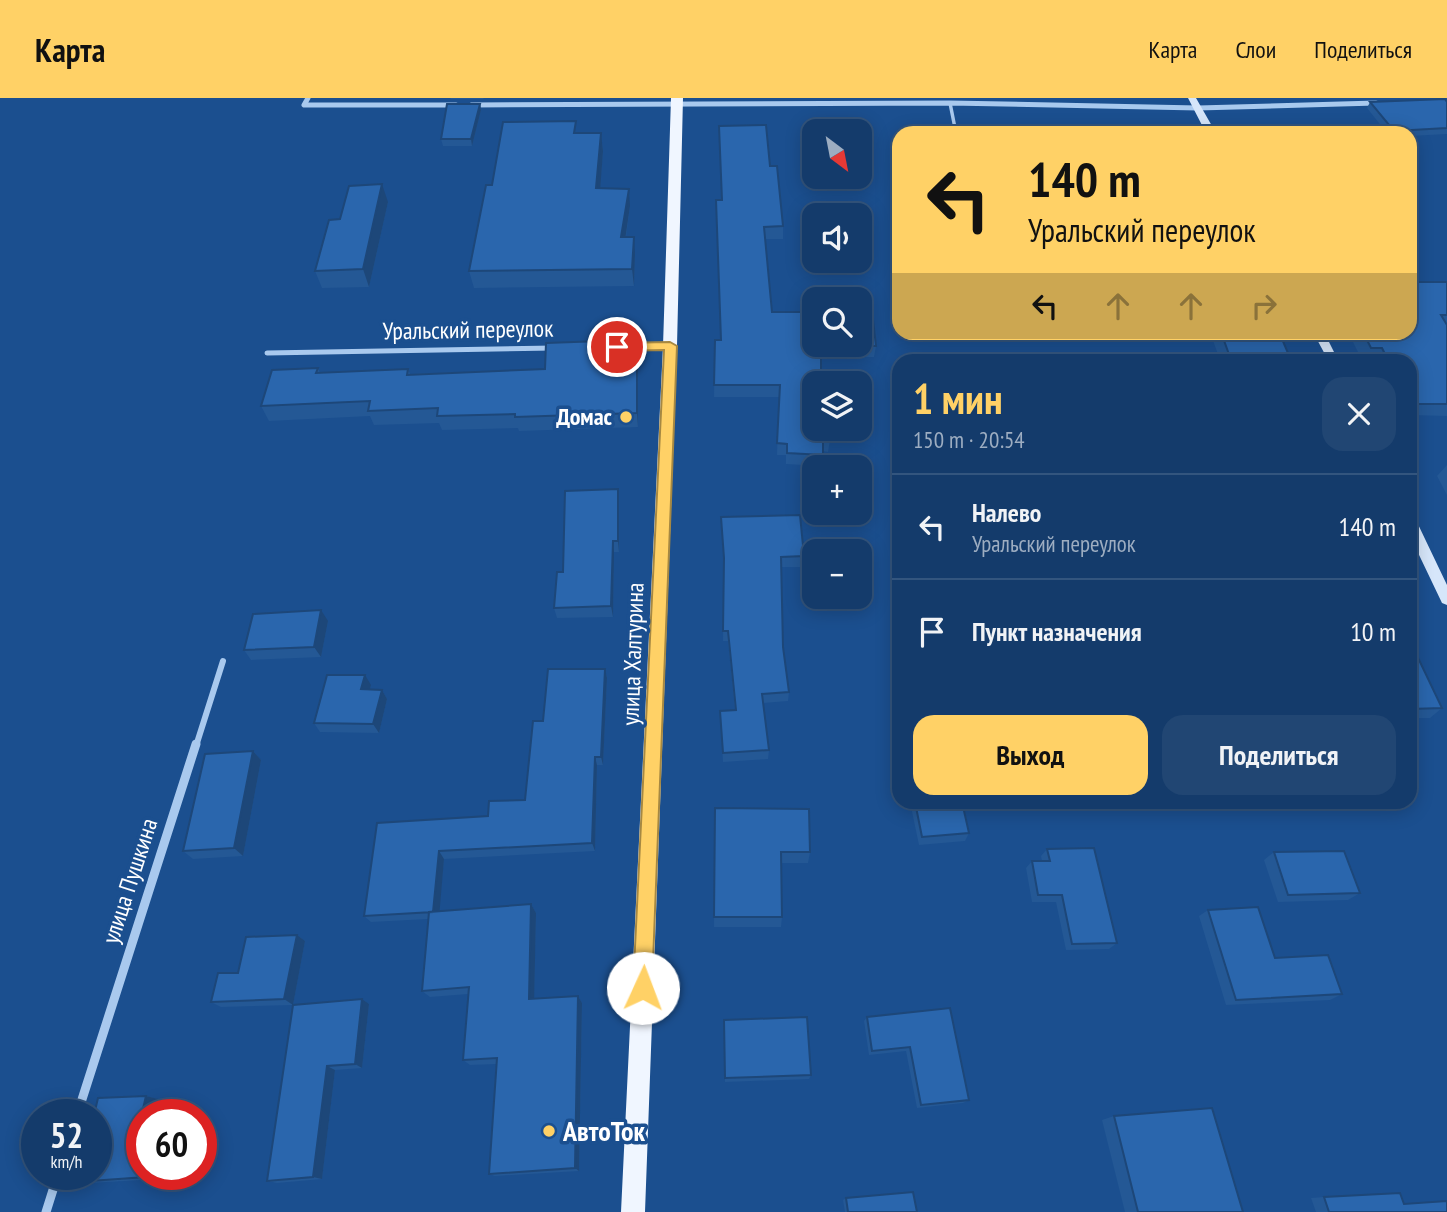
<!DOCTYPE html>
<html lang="ru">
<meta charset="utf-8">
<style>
:root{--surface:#143b6b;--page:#214673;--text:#f1f3f6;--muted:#9dadc1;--line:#33557e;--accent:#ffd166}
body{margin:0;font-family:"PT Sans Narrow",sans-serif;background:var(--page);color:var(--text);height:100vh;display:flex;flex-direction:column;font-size:26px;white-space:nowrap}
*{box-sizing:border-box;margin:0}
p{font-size:23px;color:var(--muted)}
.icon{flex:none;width:38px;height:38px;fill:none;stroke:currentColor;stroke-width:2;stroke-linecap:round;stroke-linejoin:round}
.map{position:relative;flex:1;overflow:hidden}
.sheet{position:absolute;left:892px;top:256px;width:525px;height:455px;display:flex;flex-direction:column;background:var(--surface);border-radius:21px;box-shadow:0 4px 18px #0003,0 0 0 2px var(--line)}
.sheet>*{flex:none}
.guide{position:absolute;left:892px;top:28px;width:525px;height:214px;border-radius:21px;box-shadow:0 4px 18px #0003,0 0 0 2px var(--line);background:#ffd166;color:#111;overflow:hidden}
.needle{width:46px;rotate:148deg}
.controls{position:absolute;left:802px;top:21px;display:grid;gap:14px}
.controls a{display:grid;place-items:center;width:70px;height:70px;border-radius:14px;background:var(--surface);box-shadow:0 4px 18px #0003,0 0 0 2px var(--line);font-size:35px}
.speed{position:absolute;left:21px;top:1001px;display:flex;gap:14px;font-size:35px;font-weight:700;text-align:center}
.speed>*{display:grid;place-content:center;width:91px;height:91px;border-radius:50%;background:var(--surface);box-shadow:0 4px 18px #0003,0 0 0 2px var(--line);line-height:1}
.speed small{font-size:18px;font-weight:400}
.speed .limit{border:10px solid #d22;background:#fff;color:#111}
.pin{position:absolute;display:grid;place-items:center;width:60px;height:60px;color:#fff;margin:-30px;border:4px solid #fff;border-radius:50%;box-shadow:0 2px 7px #0007}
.me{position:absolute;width:77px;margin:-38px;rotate:2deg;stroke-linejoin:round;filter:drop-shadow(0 0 5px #0008)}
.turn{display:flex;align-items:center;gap:24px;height:147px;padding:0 21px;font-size:32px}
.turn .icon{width:91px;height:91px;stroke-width:2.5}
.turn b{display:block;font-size:49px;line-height:60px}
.lanes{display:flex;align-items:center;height:66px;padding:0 21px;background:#0003;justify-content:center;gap:35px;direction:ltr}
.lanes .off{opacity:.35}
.round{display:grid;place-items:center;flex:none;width:74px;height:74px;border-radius:21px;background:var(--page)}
.overview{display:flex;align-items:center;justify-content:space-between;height:119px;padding:0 21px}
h1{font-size:42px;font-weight:600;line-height:52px;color:var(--accent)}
.primary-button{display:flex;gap:14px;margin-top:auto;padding:14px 21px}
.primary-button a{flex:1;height:80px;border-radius:21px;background:var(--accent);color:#111;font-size:28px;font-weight:600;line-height:80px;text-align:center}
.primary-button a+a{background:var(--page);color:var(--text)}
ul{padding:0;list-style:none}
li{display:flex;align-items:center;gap:21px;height:105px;padding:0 21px;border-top:2px solid var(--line)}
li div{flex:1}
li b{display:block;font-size:26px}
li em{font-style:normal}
header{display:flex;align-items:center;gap:42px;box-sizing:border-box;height:98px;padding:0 35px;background:var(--accent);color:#111}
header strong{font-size:33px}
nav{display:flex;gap:38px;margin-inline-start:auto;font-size:24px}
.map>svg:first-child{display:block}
</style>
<header>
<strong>Карта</strong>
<nav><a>Карта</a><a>Слои</a><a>Поделиться</a></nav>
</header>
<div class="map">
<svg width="1447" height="1114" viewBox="0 0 1447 1114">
<rect width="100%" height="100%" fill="#1b4f8f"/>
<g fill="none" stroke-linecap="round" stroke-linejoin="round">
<!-- lane -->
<path stroke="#a9c9ee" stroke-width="3.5" d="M950 5 956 35"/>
<!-- street-far2 -->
<path stroke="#a9c9ee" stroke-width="5" d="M308 0 304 7H456
M471 7 950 5 1198 10 1376 5
M594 249 670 248
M267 255 554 250"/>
<!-- street-far1 -->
<path stroke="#a9c9ee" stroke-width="6" d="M196 648 223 563"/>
<!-- street -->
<path stroke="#a9c9ee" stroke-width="9" d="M77 1017 196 646
M46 1114 58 1076"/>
<!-- secondary -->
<path fill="#d6e6fa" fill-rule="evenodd" d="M1188 0H1196L1216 35H1206Z
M1313 234H1324L1338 262H1328Z
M1410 419 1415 420 1447 487V507L1442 505 1410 438Z"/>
<!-- primary -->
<path fill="#f0f6ff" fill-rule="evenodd" d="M671 0H683L677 248 645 1114H621L663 248Z"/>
</g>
<!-- wall -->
<path fill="#245895" d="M450 0H484L483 1H451Z
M1370 4H1447V36L1410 38V35H1387L1367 10Z
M480 6 481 12 472 48H443L441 41Z
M577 35H601L603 53 600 90 630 108 626 139 635 156 634 188 474 190 469 173 492 87Z
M770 68 783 128V141H765L772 214 876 248 874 259 821 260 814 285 830 342 828 354 823 353 822 368 786 366V357H777L779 299H714L715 242H721Z
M388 104 369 189 322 190 315 173 340 121Z
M1447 184V318L1410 317V262H1362L1348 234H1410Z
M1210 234H1279L1291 262H1220Z
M602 243 604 258V270L637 269 638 284V329L519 333 518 330 442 332 439 325 374 327 370 318 269 323 261 308 318 270 320 275 408 271 410 276 545 271Z
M1447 367V397L1437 378Z
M618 391 619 402V454H614L613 519 557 520 554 510 563 474Z
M721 419 804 458 803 469H781L783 549 789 594 788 603 763 605 769 652 768 661 723 664 720 613 735 612 728 543H723L724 469Z
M328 523 321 559 251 562 244 552Z
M1410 543 1442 610 1430 620H1410Z
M605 571 607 580 603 667H597L595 753 444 761 439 813 531 806 536 815 534 901 578 898 582 905 579 1073 495 1078 489 1076 496 966 470 967 463 962 468 896 430 899 422 893 428 821 371 824 364 818 377 725 488 718 525 702 543 623Z
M371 587 369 591 382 592 387 601 379 635 320 634 314 625Z
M253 653 261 662 243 758 193 761 183 753Z
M910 704H962L969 735 965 743 919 747Z
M1243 704H1324L1320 706 1246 710Z
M715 710 810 754 808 765H781L782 819 781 829H714Z
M1047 751 1117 845 1109 851 1066 852 1056 804H1032L1026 770 1032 763H1042L1041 758Z
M1274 754 1360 795 1348 802 1278 804 1264 762Z
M1208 812 1275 860 1342 896 1330 902 1226 907 1199 818Z
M297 837 305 843 293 907 221 909 211 904 238 875Z
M362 901 369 906 362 970 335 972 322 1081 277 1085 267 1083Z
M950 910 969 1002 963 1005 917 1010 906 953 869 957 864 923 867 919Z
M724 922 811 977 809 981 725 984Z
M146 998 158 1001 154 1017H142V1076H160L159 1081 90 1085 76 1084Z
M1114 1018 1243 1114H1125L1102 1022Z
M1324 1099 1404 1106 1447 1114H1316L1311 1100Z
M846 1100 917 1114H845L843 1102Z"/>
<!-- shaded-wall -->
<path fill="#1d4779" d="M480 6 481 12 472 48 471 41Z
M601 35 603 53 599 107 596 90Z
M382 86 388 104 369 189 363 171Z
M629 91 630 108 623 156 621 139Z
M634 139 635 156 634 188 632 171Z
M602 243 604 258 603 285 601 270Z
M637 269 638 284V329L637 315Z
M618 391 619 402V454L618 443Z
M613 443 614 454 613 519 611 508Z
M321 512 328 523 321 559 314 549Z
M605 571 607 580 603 667 601 659Z
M365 577 371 587 367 600 361 591Z
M382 592 387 601 379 635 373 626Z
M253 653 261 662 243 758 234 750Z
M595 659 597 667 595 753 592 745Z
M439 753 444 761 439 820 433 814Z
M531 806 536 815 534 908 529 901Z
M297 837 305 843 293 907 284 901Z
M578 898 582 905 579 1073 575 1070Z
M362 901 369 906 362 970 355 966Z
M327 968 335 972 322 1081 313 1079Z
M146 998 158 1001 154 1017H142V1032H138Z
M147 1076H160L159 1081 146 1079Z"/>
<!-- building -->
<path fill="#2a66ad" stroke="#1d4779" stroke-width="2" d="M1445 1 1447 4V30L1394 33 1370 4Z
M447 6H480L471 41H441Z
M576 23 574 35H601L596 90 629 91 621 139H634L632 171 469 173 486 87H492L503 24Z
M766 27 770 68H777L783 128 764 129 772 214H814V247H859V213H872L876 248H821V285H814V331H830V342H823V357L787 355V346L777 345 780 287H714L715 242H721L716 102H722L719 28Z
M915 27H948L949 35H917Z
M382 86 363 171 315 173 329 122 340 121 349 88Z
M1410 184H1447V217H1441L1447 227V306H1410V262H1388L1382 250H1371L1363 234H1410Z
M1221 234H1279L1291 262H1231Z
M602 243 601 270 637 269V315L515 319V316L437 318 438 310 368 313 370 303 261 308 272 272 318 270 316 275 408 271 407 277 545 271 546 245Z
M618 391V443H613L611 508 554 510 557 474H563L565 393Z
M800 417 804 458 781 459 783 549 789 594 762 596 769 652 723 655 720 613 736 612 728 533H723L724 460 721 419Z
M321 512 314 549 244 552 253 516Z
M1410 543 1442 610 1410 611Z
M548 571H605L601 659H595L592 745 439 753 433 814 364 818 377 725 488 718 489 703 525 702 533 623H543Z
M327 577H365L361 591 382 592 373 626 314 625Z
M253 653 234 750 183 753 205 656Z
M915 704H962L969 735 922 739Z
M715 710 809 711 810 754H781L782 819H714Z
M1094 750 1117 845 1072 846 1062 797H1038L1032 763H1050L1047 751Z
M1344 753 1360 795 1288 797 1274 754Z
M531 806 529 901 578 898 575 1070 489 1076 497 960 463 962 469 889 422 893 429 814Z
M1258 809 1275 860 1328 857 1342 896 1236 902 1208 812Z
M297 837 284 901 211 904 218 875H238L246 839Z
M362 901 355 966 327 968 313 1079 267 1083 293 907Z
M950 910 969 1002 921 1007 910 949 872 953 867 919Z
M807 919 811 977 725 980 724 922Z
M146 998 138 1032 142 1031V1076H147L146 1079 76 1084 78 1076H96V1017H94L98 1000Z
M1212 1010 1243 1114H1138L1114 1018Z
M913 1094 917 1114H848L846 1100Z
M1400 1095 1404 1106 1447 1103V1114H1329L1324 1099Z"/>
<!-- route -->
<path fill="#ffd166" stroke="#a68842" stroke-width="2" d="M670 244 677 248 652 890 650 896 643 899 636 896 633 890 664 252 617 253 610 249 617 245Z"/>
<!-- markers -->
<g fill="#ffd166" stroke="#1b4f8f" stroke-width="2.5">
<circle cx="626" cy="319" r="7"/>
<circle cx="549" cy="1033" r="7"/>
</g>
<g text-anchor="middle" stroke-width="7" stroke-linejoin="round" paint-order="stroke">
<!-- street labels -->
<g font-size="24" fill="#fff" stroke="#1b4f8f">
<text transform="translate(468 232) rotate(-1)" y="8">Уральский переулок</text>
<text transform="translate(633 556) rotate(-88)" y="8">улица Халтурина</text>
<text transform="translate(130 783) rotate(-72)" y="8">улица Пушкина</text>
</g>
<!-- poi labels -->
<g font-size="24" font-weight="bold" fill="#fff" stroke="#1b4f8f" text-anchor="end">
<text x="612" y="327">Домас</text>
</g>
<!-- near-poi labels -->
<g font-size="28" font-weight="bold" fill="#fff" stroke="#1b4f8f" text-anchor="start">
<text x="563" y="1043">АвтоТок</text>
</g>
</g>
</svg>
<div class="controls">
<a><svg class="needle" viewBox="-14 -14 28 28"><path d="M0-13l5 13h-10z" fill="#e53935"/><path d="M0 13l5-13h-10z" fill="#9dadc1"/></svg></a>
<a><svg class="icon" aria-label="sound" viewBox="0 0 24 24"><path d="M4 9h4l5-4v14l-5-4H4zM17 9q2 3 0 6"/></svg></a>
<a><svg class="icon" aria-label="search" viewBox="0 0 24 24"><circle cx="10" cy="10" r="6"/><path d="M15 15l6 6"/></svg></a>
<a><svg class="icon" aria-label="layers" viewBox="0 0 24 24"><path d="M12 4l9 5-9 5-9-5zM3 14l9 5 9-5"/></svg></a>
<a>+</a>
<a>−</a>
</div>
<div class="speed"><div>52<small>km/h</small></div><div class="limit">60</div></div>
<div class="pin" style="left:617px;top:249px;background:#d93025"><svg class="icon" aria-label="arrive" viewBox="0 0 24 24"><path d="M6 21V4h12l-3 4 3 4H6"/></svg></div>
<svg class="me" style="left:643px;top:890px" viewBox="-20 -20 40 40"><circle r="19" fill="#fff"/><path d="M0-13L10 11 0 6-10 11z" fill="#ffd166"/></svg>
<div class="guide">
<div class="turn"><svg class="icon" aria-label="left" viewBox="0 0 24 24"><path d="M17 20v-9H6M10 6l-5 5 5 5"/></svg><div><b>140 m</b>Уральский переулок</div></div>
<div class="lanes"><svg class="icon" aria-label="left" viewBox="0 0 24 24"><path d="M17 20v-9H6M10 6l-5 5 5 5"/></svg><svg class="icon off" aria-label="ahead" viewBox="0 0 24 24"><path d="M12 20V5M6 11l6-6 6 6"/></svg><svg class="icon off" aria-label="ahead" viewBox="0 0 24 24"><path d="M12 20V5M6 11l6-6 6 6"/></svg><svg class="icon off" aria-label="right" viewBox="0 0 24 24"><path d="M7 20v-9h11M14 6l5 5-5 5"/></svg></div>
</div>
<section class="sheet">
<div class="overview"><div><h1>1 мин</h1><p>150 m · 20:54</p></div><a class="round"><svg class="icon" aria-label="close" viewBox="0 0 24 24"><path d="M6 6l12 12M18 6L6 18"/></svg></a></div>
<ul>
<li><svg class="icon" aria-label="left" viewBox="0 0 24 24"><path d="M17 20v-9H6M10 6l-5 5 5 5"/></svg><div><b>Налево</b><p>Уральский переулок</p></div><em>140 m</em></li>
<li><svg class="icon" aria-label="arrive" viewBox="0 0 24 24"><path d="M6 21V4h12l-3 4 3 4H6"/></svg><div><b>Пункт назначения</b></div><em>10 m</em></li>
</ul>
<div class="primary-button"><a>Выход</a><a>Поделиться</a></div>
</section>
</div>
